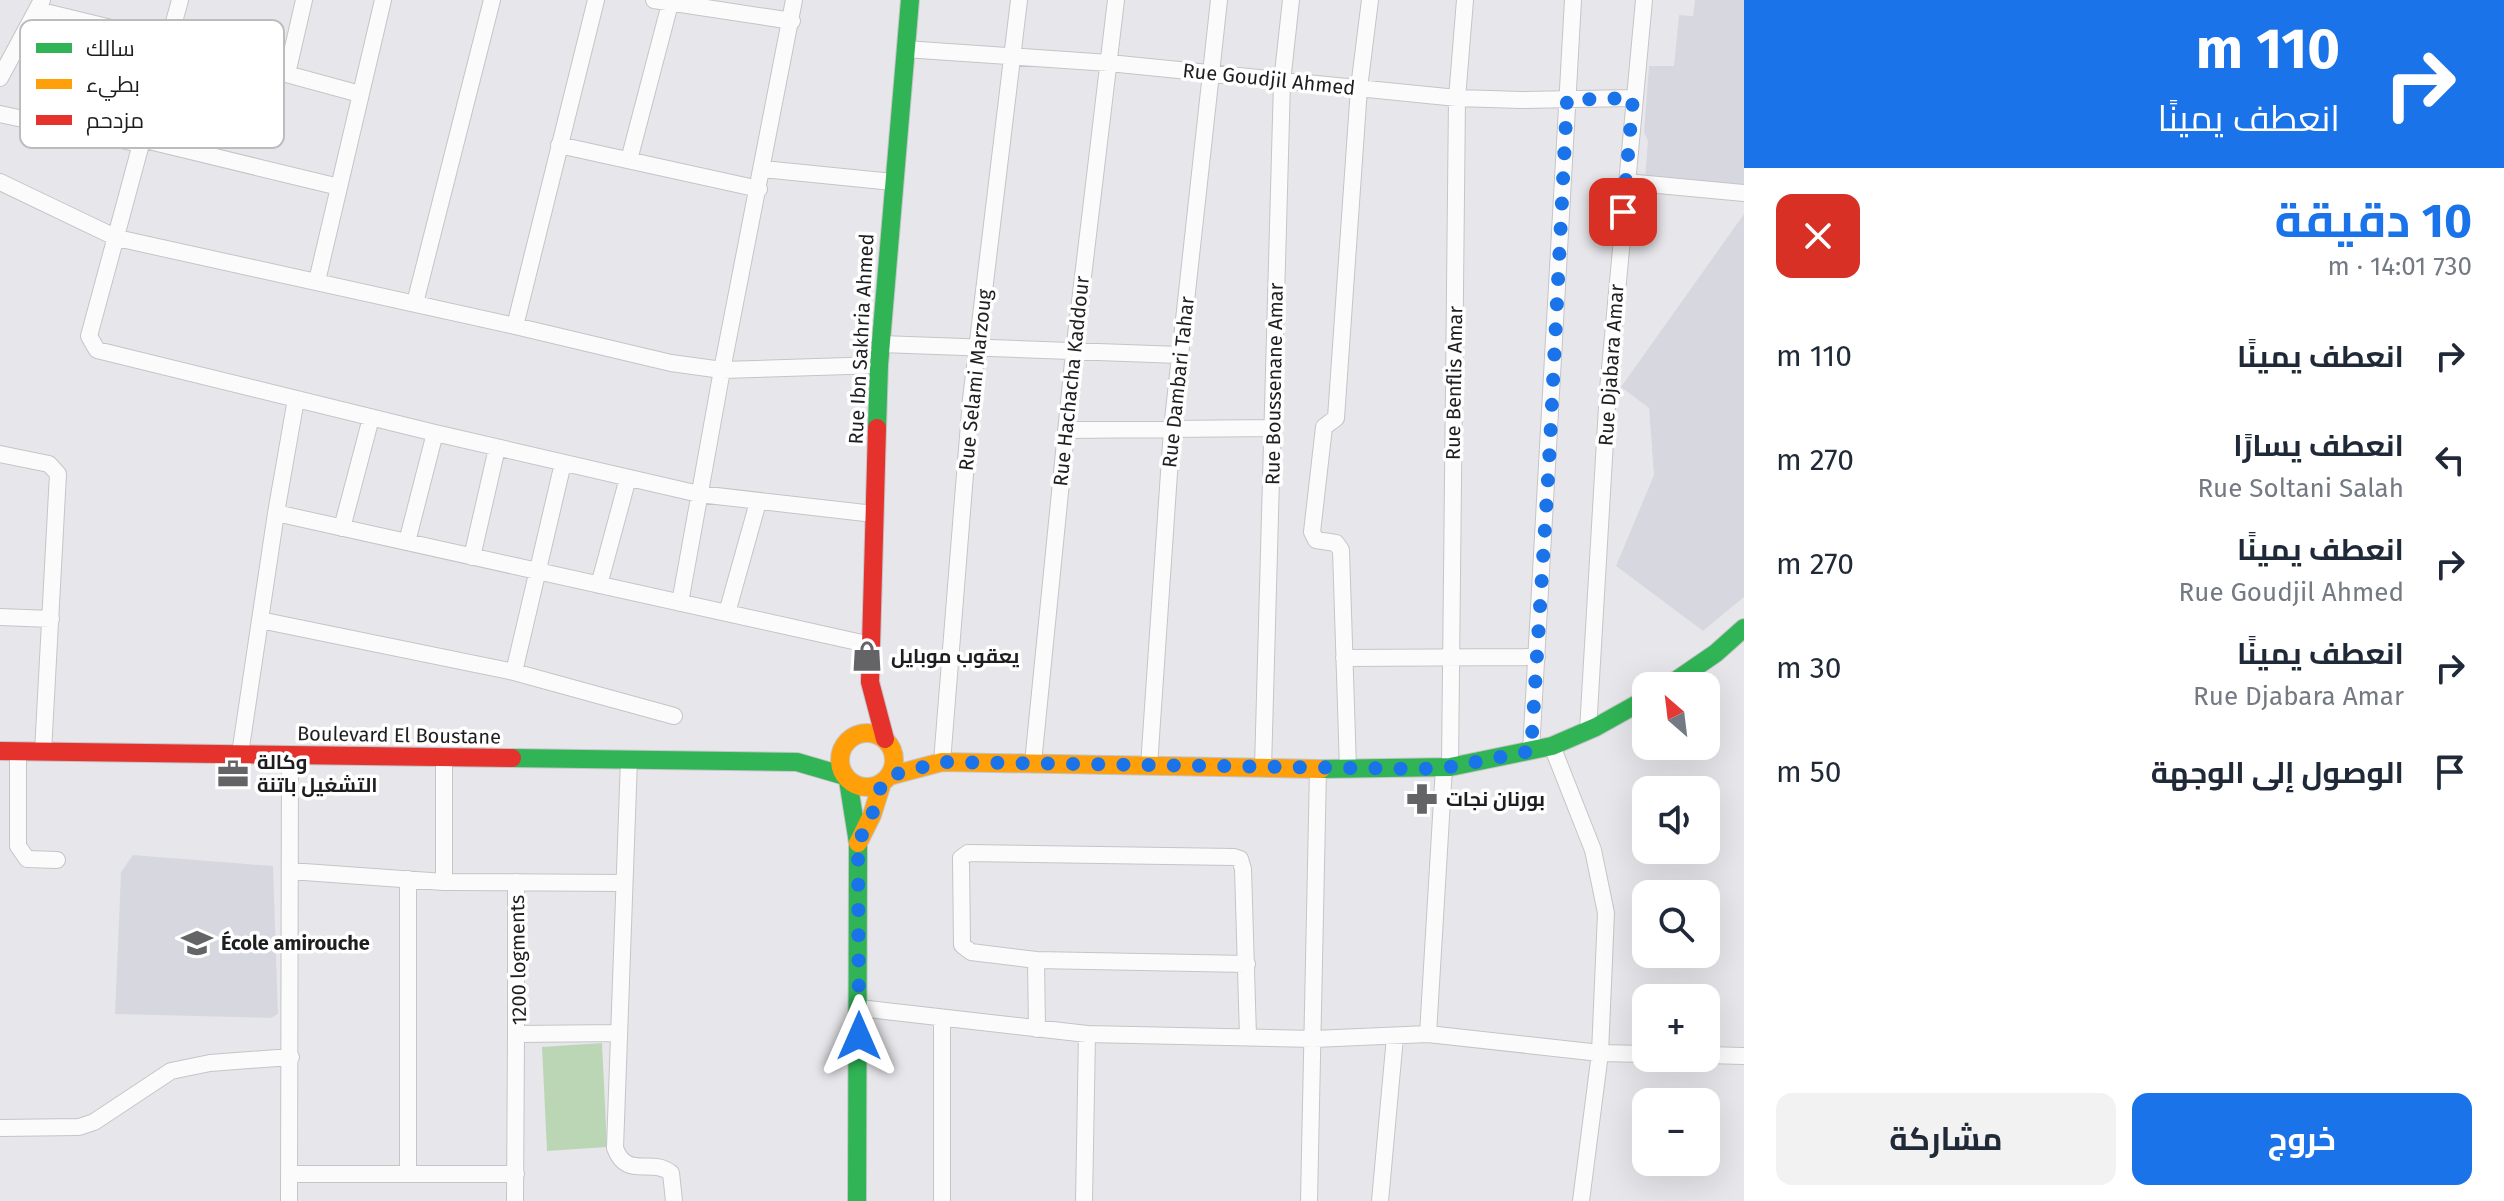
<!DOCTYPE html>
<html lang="ar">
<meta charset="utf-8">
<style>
:root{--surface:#fff;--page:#f2f2f3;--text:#1f2937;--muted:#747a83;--accent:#1a73e8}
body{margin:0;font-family:"Fira Sans",Cairo,sans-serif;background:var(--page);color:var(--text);direction:rtl;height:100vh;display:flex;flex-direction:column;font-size:30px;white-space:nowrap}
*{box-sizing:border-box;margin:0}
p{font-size:26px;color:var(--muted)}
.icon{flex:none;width:44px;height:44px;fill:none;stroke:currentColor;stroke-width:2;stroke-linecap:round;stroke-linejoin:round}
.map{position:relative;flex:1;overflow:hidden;direction:ltr}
.panel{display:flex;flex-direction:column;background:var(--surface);width:760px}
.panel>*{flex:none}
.banner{background:#1a73e8;color:#fff;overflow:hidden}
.needle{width:52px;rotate:332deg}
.fabs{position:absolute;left:1632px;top:672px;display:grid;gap:16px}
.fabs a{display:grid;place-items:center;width:88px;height:88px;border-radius:16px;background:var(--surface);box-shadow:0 8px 32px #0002;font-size:40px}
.pin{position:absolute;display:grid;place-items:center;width:68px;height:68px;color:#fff;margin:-34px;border-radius:16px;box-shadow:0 4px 12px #0006}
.me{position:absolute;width:88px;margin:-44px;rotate:0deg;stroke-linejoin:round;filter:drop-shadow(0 0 6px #0008)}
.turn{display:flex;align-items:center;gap:28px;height:168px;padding:0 32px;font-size:36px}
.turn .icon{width:104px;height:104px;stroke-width:2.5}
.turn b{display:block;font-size:56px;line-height:68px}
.round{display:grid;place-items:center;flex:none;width:84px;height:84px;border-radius:16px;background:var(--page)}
.overview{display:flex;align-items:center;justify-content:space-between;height:136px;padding:0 32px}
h1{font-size:48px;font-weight:700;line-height:60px;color:var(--accent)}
.button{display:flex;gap:16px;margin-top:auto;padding:16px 32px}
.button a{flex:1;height:92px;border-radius:16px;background:var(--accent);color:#fff;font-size:32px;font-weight:700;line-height:92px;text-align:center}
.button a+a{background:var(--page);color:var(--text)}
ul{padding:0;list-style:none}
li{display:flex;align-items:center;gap:24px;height:104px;padding:0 32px}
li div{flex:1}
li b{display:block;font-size:30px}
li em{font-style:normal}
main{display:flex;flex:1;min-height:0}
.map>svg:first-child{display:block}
</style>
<main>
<section class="panel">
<div class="banner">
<div class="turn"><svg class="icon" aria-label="right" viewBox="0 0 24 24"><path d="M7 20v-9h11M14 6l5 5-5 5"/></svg><div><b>110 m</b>انعطف يمينًا</div></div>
</div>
<div class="overview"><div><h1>10 دقيقة</h1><p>730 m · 14:01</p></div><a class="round" style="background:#d93025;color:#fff"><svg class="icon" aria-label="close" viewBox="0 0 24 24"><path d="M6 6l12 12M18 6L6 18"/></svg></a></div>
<ul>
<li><svg class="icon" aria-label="right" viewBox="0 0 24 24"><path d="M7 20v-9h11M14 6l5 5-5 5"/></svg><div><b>انعطف يمينًا</b></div><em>110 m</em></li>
<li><svg class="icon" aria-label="left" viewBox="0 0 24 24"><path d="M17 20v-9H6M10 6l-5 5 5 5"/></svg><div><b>انعطف يسارًا</b><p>Rue Soltani Salah</p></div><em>270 m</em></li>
<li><svg class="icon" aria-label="right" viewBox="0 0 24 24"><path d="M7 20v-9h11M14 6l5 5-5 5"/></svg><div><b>انعطف يمينًا</b><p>Rue Goudjil Ahmed</p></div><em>270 m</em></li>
<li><svg class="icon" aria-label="right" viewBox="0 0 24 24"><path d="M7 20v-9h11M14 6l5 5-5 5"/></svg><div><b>انعطف يمينًا</b><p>Rue Djabara Amar</p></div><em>30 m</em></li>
<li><svg class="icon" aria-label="arrive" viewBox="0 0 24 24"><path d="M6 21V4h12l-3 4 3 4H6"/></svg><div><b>الوصول إلى الوجهة</b></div><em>50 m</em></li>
</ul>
<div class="button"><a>خروج</a><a>مشاركة</a></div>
</section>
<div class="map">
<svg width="1744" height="1201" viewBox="0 0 1744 1201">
<rect width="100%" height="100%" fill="#e7e7eb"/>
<!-- built -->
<path fill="#d7d7e0" d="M1695 0H1744V188L1645 179 1648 141 1644 132 1649 66H1674L1679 15 1693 16Z
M1744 214V597L1703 631 1616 566 1654 475 1649 408 1621 387Z
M133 855 273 866 278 1014 271 1018 115 1014 121 872Z"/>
<!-- green -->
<path fill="#bbd6b5" d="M602 1043 607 1147 547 1151 542 1047Z"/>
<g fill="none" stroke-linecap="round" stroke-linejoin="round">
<defs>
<path id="street" d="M180 0 89 336 97 350 435 433 699 494 874 514
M654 0 792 21
M37 10 169 42 360 94
M905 49 1109 63 1457 98 1521 100 1633 98
M287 74 304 0
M0 78 42 0
M0 114 140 144
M141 139 339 187
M559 145 759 189
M629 160 671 0
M763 169 893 182
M0 182 117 238 515 326 671 363 722 370 879 365
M1626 182 1744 193
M317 281 383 0
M415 303 492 0
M515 326 596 0
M881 344 1180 355
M1066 430 1272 428
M0 454 49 464 58 474 43 752
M276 513 871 645
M342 528 371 418
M407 542 435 433
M472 557 497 448
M599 585 628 478
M680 603 722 370 794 0
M727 613 758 502
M0 617 51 619
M260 620 514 672 674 716
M1344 658 1537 657
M514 672 563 463
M1588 730 1608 390 1644 0
M1552 746 1593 850 1606 913 1600 1053 1581 1201
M18 751V846L27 859 57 860
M1531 751 1573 0
M240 754 276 513 296 399
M444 757V882
M629 759 615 1148C627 1180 650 1157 671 1173L674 1201
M942 762 971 399 1019 0
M1033 763 1074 352 1116 0
M1149 766 1172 429 1219 0
M1450 767 1457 98 1465 0
M1263 768 1282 82 1291 0
M1348 769 1341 550 1336 543 1316 540 1312 532 1324 427 1336 418 1359 88 1370 0
M290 871 444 882 624 883
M408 879V1174
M516 882V1034L619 1033
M1036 960 1247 964
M859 1008 1087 1034 1314 1039 1428 1034 1600 1053 1646 1054
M1037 1029 1036 960 971 952 962 945 961 858 968 853 1234 857 1240 859 1243 869 1248 1037
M1428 1034 1444 767
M1706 1055 1744 1056
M0 1128 79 1127 94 1122 171 1071 210 1063 291 1057
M290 1174H516
M289 1201 290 755
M515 1201 516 1034
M942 1201V1019
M1084 1201 1087 1034
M1309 1201C1313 1057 1314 913 1318 769
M1380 1201 1395 1037"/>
<path id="fast" d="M877 428 879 365 910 0
M1668 686 1716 653 1744 628
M512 758 797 762 845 776
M1321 769 1450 767 1552 746 1596 727 1646 699
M848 780 858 843 857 1201"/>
<path id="slow" d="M840 760a27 27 0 1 1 54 0a27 27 0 1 1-54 0Z
M889 776 942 762 1321 769
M858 843 872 815 882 783"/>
<path id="jam" d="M877 428 870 682 885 739
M0 751 512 758"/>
</defs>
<!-- street casing -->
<use href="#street" stroke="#c5c5c8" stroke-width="18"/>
<!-- fast casing -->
<use href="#fast" stroke="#c5c5c8" stroke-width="20"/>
<!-- slow casing -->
<use href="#slow" stroke="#c5c5c8" stroke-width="20"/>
<!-- jam casing -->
<use href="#jam" stroke="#c5c5c8" stroke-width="20"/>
<!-- street -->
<use href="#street" stroke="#fbfbfc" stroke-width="16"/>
<!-- fast -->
<use href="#fast" stroke="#30b455" stroke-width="18"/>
<!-- slow -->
<use href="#slow" stroke="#ff9f0a" stroke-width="18"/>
<!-- jam -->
<use href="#jam" stroke="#e5322d" stroke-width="18"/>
</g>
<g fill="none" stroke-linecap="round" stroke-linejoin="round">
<!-- route -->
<path stroke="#1a73e8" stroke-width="14" stroke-dasharray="0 25.2" d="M859 1036 858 843 872 815 882 783 889 776 942 762 1421 769 1450 767 1531 751 1549 463 1567 100 1633 98 1623 212"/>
</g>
<!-- icons -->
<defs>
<symbol id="shop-bare" viewBox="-9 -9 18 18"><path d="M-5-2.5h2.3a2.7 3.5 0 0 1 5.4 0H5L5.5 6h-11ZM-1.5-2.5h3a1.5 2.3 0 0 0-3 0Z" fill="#646467" stroke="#fff" stroke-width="2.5" paint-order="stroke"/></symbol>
<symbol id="office-bare" viewBox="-9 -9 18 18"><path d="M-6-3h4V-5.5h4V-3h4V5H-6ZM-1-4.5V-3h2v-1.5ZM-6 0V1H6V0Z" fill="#646467" stroke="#fff" stroke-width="2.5" paint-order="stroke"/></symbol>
<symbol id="pharmacy-bare" viewBox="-9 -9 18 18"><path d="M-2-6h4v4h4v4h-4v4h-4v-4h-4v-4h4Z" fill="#646467" stroke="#fff" stroke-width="2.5" paint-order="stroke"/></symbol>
<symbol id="school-bare" viewBox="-9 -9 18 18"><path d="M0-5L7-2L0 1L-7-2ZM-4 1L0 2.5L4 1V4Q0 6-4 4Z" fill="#646467" stroke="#fff" stroke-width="2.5" paint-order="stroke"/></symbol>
</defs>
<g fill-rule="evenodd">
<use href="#shop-bare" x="845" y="634" width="44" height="44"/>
<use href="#office-bare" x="211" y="752" width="44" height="44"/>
<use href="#pharmacy-bare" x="1400" y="777" width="44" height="44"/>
<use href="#school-bare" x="175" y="921" width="44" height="44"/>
</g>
<g text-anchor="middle" stroke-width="7" stroke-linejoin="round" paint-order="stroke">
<!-- street labels -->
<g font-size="20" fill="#1e1e20" stroke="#fff">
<text transform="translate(1269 79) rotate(6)" y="7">Rue Goudjil Ahmed</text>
<text transform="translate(861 339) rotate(-87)" y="7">Rue Ibn Sakhria Ahmed</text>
<text transform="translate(1611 365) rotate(-86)" y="7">Rue Djabara Amar</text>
<text transform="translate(975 380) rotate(-84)" y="7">Rue Selami Marzoug</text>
<text transform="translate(1071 381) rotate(-84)" y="7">Rue Hachacha Kaddour</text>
<text transform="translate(1178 382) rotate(-84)" y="7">Rue Dambari Tahar</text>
<text transform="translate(1454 383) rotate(-89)" y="7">Rue Benflis Amar</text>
<text transform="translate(1274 384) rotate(-89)" y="7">Rue Boussenane Amar</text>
<text transform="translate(399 735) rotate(1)" y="7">Boulevard El Boustane</text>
<text transform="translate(518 960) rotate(-91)" y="7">1200 logments</text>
</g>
<!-- poi labels -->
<g font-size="20" font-weight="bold" fill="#1e1e20" stroke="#fff" text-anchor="start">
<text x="891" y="663">يعقوب موبايل</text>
<text x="257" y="769">وكالة<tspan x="257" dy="23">التشغيل باتنة</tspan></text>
<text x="1446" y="806">بورنان نجات</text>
<text x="221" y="950">École amirouche</text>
</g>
</g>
<!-- legend -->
<rect x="20" y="20" width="264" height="128" rx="12" fill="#fff" stroke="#bcbcbc" stroke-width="2"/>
<rect x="36" y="43" width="36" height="10" fill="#30b455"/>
<rect x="36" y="79" width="36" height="10" fill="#ff9f0a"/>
<rect x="36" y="115" width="36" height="10" fill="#e5322d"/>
<g font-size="22" fill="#1e1e20">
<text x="86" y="56">سالك</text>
<text x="86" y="92">بطيء</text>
<text x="86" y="128">مزدحم</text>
</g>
</svg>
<div class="fabs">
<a><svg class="needle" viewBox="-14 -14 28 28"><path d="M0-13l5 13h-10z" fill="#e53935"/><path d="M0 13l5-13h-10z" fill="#747a83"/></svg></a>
<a><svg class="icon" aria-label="sound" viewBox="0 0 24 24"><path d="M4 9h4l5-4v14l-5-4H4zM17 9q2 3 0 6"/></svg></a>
<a><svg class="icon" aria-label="search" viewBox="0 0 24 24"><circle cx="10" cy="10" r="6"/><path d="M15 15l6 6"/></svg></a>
<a>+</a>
<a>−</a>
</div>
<div class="pin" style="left:1623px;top:212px;background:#d93025"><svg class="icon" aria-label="arrive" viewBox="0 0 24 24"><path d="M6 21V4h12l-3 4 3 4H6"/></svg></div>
<svg class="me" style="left:859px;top:1036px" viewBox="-20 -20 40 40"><path d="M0-17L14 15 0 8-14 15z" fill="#1a73e8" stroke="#fff" stroke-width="4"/></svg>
</div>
</main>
